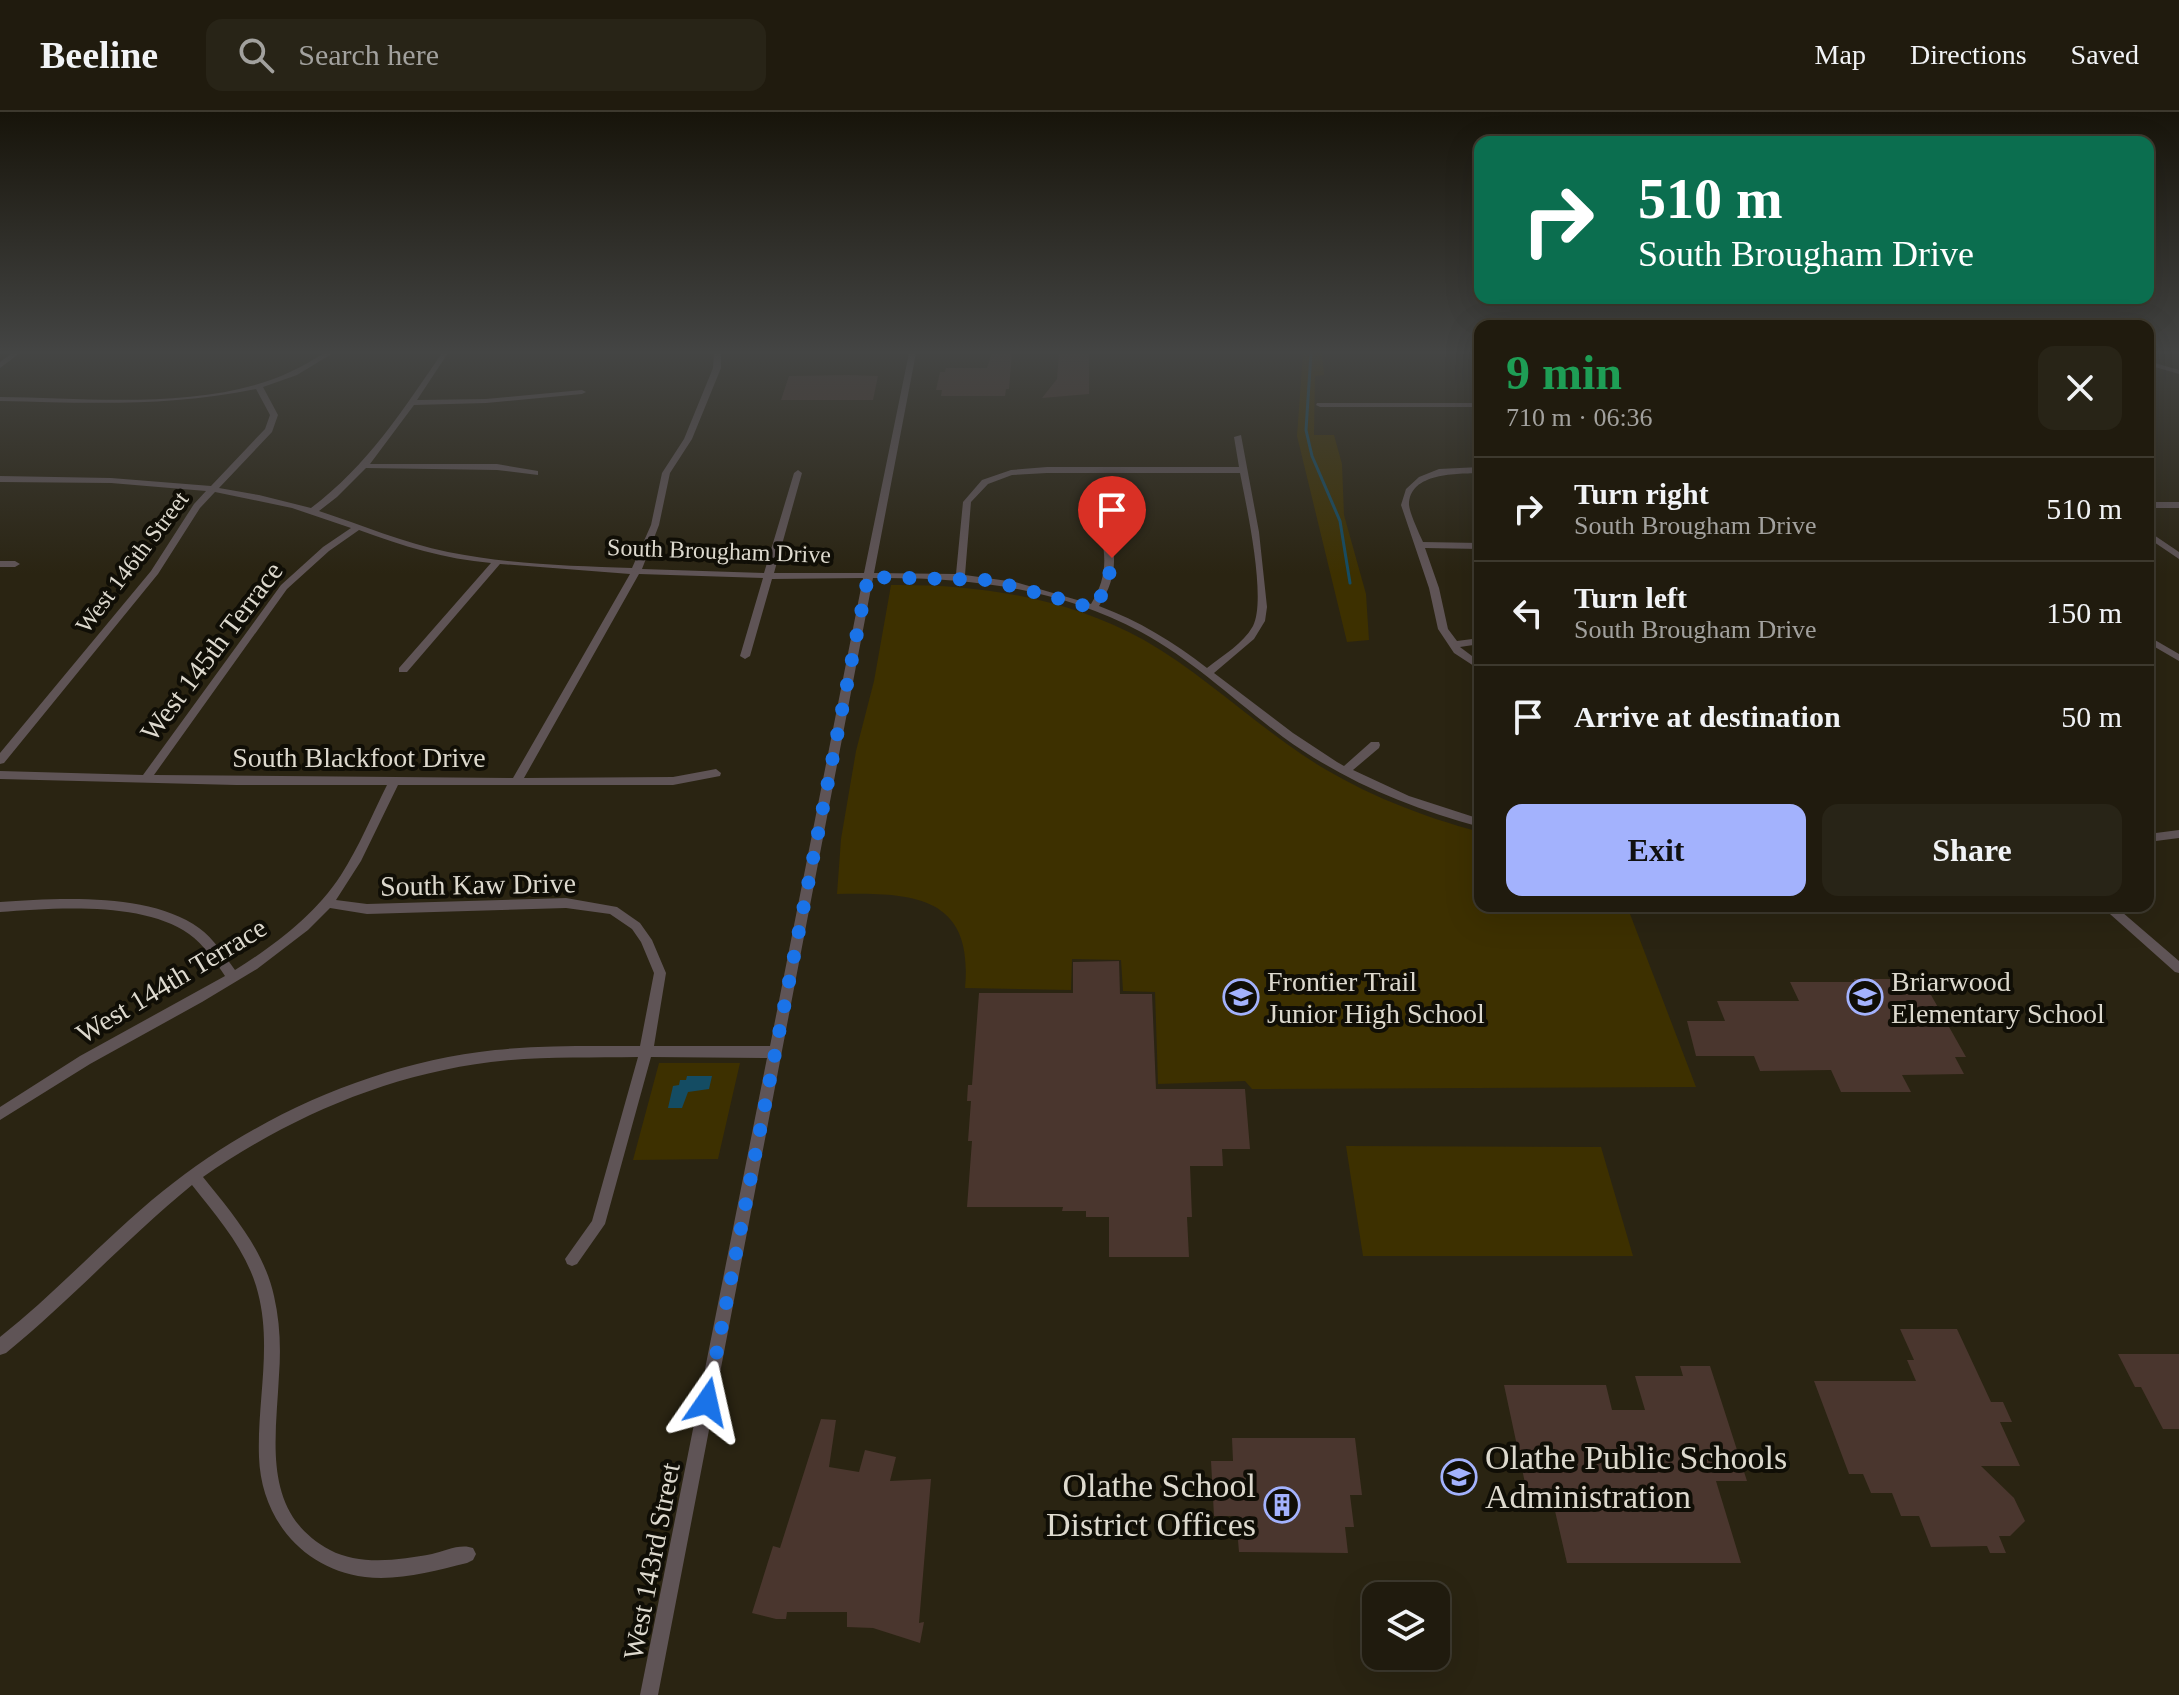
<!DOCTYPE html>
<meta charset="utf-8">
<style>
:root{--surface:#201b0e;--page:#282417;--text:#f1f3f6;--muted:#a2a19e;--line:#3d392e;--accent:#a3b2fd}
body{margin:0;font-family:Georgia,serif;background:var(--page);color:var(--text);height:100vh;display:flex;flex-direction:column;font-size:30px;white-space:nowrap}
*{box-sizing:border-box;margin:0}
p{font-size:26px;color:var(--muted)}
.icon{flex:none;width:44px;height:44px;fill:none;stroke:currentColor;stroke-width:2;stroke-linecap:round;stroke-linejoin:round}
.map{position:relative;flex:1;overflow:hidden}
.drawer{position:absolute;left:1474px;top:208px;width:680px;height:592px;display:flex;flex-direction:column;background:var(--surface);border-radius:16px;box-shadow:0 8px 32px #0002,0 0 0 2px var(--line)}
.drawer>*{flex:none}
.top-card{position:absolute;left:1474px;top:24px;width:680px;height:168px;border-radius:16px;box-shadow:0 8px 32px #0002,0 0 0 2px var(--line);background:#0b6e4f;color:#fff;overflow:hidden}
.fabs{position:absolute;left:1362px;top:1470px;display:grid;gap:16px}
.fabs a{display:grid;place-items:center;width:88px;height:88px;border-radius:16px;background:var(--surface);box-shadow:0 8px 32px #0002,0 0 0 2px var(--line);font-size:40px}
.pin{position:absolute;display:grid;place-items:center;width:68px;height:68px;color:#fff;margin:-82px -34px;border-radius:50% 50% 50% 0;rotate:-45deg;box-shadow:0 0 8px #0007}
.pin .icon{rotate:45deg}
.me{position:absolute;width:88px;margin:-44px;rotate:11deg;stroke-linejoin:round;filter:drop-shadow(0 0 6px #0008)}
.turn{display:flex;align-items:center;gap:28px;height:168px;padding:0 32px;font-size:36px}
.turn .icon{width:104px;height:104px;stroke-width:2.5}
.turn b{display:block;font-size:56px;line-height:68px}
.round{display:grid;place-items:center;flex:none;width:84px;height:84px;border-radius:16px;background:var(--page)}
.headline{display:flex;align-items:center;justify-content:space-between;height:136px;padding:0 32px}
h1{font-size:48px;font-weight:700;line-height:60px;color:#1e9e55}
.button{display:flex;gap:16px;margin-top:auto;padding:16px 32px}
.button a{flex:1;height:92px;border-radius:16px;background:var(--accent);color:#111;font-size:32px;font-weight:700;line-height:92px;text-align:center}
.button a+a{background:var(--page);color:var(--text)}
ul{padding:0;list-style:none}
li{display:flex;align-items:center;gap:24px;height:104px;padding:0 32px;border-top:2px solid var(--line)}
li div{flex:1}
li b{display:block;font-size:30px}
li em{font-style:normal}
header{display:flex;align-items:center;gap:48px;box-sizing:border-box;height:112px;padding:0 40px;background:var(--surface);border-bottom:2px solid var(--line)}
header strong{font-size:38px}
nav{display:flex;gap:44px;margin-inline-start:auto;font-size:28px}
.search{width:560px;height:72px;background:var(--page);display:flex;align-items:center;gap:20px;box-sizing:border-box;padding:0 28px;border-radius:16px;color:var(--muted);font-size:30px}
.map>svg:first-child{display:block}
</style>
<header>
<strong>Beeline</strong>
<div class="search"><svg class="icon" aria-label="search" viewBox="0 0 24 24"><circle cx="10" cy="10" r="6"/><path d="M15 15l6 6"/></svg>Search here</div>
<nav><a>Map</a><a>Directions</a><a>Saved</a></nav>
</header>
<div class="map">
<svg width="2179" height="1583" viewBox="0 0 2179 1583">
<rect width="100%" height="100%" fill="#2a2412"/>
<!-- green -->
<path fill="#3d3000" d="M1303 241H1322L1324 263 1315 264 1314 323H1334L1342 352 1344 403 1366 482 1369 528 1347 530 1297 324Z
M891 473C978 472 1066 485 1144 528 1195 557 1239 598 1287 632 1344 674 1412 702 1480 720V794H1627L1696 975 1252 977 1245 969 1158 972 1155 880 1123 879 1121 848 1072 847 1071 878 965 876C974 782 911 781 837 782L841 727 856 639 874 569Z
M659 951H740L718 1047 633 1048Z
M1346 1034 1601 1035 1633 1144H1363Z"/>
<!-- water -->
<path fill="#144c63" d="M687 964H712L709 977 688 980 682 996H668L673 974 679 973 680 968H686Z"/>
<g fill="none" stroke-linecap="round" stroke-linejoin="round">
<!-- stream -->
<path stroke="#144c63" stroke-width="3" d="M1311 241 1306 318 1312 344 1340 409 1350 471"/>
</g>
<!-- building -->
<path fill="#4a362e" d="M992 241H1012L1009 277H1006L1005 284H941L942 278H936L940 260H945L946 256H987Z
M1059 241H1089V282L1042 286 1057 267Z
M849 263 878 264 873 288H781L789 264Z
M1119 849 1120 882H1152L1156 977H1245L1250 1037H1222L1223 1054H1190L1192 1105H1187L1189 1145H1109V1105H1086V1099H1062L1063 1095H967L972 1029H968L971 989H967L968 973H972L979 881H1073V850Z
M1854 867H1922L1966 945H1955L1964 962 1902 963 1911 980H1841L1831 958 1760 959 1754 944H1696L1687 909H1725L1717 889H1799L1790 870H1855Z
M1900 1217H1957L1991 1290H2003L2012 1310H2000L2020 1354H1981L2014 1386 2025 1409 2010 1424H1999L2006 1441H1990L1987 1434 1931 1435 1919 1404H1901L1892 1381H1871L1863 1362H1849L1814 1269H1916L1907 1248H1914Z
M2118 1242H2179V1317H2163L2141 1275H2135Z
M1680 1254H1710L1747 1369H1716L1741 1451H1567L1555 1399H1531L1504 1273H1606L1612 1298H1645L1635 1264H1683Z
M821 1307 836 1308 829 1355 859 1360 865 1338 896 1345 890 1369 931 1367 919 1511 924 1510 920 1531 873 1516 847 1515V1500H787L786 1507H776L752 1501 773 1434 780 1436Z
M1232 1326H1355L1362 1383H1350L1354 1415H1345L1348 1441 1239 1440 1236 1404H1214L1211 1349H1233Z"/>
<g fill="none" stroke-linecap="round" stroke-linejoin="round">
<!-- minor -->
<path fill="#5f5456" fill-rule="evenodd" d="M12 241H20L0 256V250Z
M324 241H333L297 263 263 275 278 303 272 320 219 376 259 383 311 396C367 354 403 298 442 241H448L417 288 486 287 582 278 586 280 582 282 486 291 414 293 370 352H497L538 359V363L497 358 366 356 337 385 319 399C362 413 404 431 448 440 507 452 572 454 632 456L651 413 662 361 684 327 713 256 714 241H721V256L692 327 670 361 659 413 642 457 764 461 794 361 798 358 802 361 774 461H864L909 241H916L874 461 956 462 963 390 982 368 1011 358 1047 355H1239L1234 325 1241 323 1259 420 1267 495 1265 509 1254 527 1214 561 1293 621 1337 650 1344 654 1371 630H1379L1380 633 1379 636 1353 658 1409 684 1480 707V715C1409 696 1342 668 1283 625 1236 590 1193 548 1141 520 1057 475 966 465 873 466L658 1583H640L767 946 651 945 605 1112 577 1152 572 1154 567 1152 565 1147 592 1109 638 945C589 946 539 944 491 950 386 963 288 1006 203 1065 232 1101 264 1138 274 1184 280 1210 281 1237 279 1263 276 1328 261 1401 330 1438 360 1454 400 1448 432 1442 444 1439 461 1431 473 1436L476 1442 473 1448 467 1451C434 1459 399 1469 365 1465 302 1457 261 1406 259 1345 257 1290 272 1235 258 1181 248 1140 218 1106 192 1073 127 1126 71 1188 6 1241L0 1243V1225C57 1180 106 1125 163 1079 256 1004 375 951 495 938 543 933 592 934 640 934L654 861 641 830 632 817 610 802 566 796 367 802 330 796 308 818 257 857 202 890 90 952 0 1008V995L80 944 225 864C215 849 204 833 189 822 143 789 54 796 0 800V790C58 786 150 780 199 816 214 827 224 843 235 858 275 833 315 803 341 763 359 735 372 703 387 673H236L0 667V659L143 663 281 473 323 435 351 416 292 396 215 380 200 396 158 462 4 651 0 652V641L151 459 194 392 206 379 111 371 0 370V364L111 366 211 374 265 317 270 303 256 277C169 295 88 291 0 289V285C90 286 210 299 292 259 303 254 314 247 324 241ZM1047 361H1240C1246 392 1267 487 1253 514 1243 532 1223 543 1207 556 1174 530 1139 509 1099 494 1113 472 1117 454 1112 428L1107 425 1102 428C1107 452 1104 471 1091 492L1015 470 965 463 971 390 988 372 1012 363ZM359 418C402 434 445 447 491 451L399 556V560H407L500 452 630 462 513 666 154 663 287 477 329 439ZM639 462 763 466 740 544 745 547 750 544 772 467 863 466 770 934H654L666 861 652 828 640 811 617 795 566 786 367 792 336 788 361 749 398 673H673L720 664 721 661 716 657 673 665 524 666Z
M2148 249 2179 258V262L2148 253Z
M1317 291H1480V295H1320L1316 293Z
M1480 355V361C1458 362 1409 360 1409 393 1410 402 1419 421 1423 430L1480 431V437L1425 436 1439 476 1448 517 1457 529 1480 526V532L1460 535 1480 550V558L1454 541 1438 517 1429 476 1401 393 1406 377 1419 365 1439 357Z
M2148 390H2179V396H2148Z
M2148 419 2179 440V447L2148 426Z
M0 449H15L20 452 15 455H0Z
M2148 524 2179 542V549L2148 531Z
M2179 718V726L2148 730V722Z
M2101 794H2115L2179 849V861L2175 860Z"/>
</g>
<!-- sky -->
<linearGradient id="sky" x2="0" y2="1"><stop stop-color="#17140a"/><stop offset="0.52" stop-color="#444544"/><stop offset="1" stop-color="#444544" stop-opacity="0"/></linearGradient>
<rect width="2179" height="462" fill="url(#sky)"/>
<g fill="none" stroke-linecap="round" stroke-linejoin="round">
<!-- route -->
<path stroke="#1a73e8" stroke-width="14" stroke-dasharray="0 25.2" d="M707 1290 868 465 989 468 1093 496 1107 475 1112 446"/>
</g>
<!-- icons -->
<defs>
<symbol id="school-ring" viewBox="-11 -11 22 22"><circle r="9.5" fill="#100e06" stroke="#a3b2fd" stroke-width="1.5"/><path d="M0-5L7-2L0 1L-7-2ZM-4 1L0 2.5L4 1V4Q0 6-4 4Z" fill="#a3b2fd"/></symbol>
<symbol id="building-ring" viewBox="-11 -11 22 22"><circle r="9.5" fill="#100e06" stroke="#a3b2fd" stroke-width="1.5"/><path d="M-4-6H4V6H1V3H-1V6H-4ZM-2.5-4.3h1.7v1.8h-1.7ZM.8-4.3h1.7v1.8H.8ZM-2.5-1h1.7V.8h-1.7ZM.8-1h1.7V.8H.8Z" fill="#a3b2fd"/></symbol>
</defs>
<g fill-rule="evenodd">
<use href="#school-ring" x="1221" y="865" width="40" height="40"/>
<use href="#school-ring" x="1845" y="865" width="40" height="40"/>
<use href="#school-ring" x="1439" y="1345" width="40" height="40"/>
<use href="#building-ring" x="1262" y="1373" width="40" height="40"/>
</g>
<g text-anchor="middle" stroke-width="8" stroke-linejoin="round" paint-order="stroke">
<!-- far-street labels -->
<g font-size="24" fill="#ddd9ce" stroke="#100e06">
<text transform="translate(719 439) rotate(2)" y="8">South Brougham Drive</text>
<text transform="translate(132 450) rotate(-53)" y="8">West 146th Street</text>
</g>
<!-- street labels -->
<g font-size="28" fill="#ddd9ce" stroke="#100e06">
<text transform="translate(211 539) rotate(-53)" y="10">West 145th Terrace</text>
<text x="359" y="655">South Blackfoot Drive</text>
<text transform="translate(478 772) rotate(-1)" y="10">South Kaw Drive</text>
<text transform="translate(171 868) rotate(-31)" y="10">West 144th Terrace</text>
<text transform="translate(651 1449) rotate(-79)" y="10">West 143rd Street</text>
</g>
<!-- poi labels -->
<g font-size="28" fill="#ddd9ce" stroke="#100e06" text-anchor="start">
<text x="1267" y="879">Frontier Trail<tspan x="1267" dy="32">Junior High School</tspan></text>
<text x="1891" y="879">Briarwood<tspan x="1891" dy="32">Elementary School</tspan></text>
</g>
<!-- near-poi labels -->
<g font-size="34" fill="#ddd9ce" stroke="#100e06" text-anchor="start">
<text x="1485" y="1357">Olathe Public Schools<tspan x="1485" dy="39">Administration</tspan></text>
<text x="1256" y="1385" text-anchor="end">Olathe School<tspan x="1256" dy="39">District Offices</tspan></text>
</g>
</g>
</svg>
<div class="fabs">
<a><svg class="icon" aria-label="layers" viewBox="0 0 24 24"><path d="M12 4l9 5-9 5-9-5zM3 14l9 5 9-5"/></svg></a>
</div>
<div class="pin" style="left:1112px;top:446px;background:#d93025"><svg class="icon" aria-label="arrive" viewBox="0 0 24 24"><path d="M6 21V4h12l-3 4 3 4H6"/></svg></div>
<svg class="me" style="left:707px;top:1290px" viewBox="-20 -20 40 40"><path d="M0-17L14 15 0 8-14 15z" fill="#1a73e8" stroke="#fff" stroke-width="4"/></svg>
<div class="top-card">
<div class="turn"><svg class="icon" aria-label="right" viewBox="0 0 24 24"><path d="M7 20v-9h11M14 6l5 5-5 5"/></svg><div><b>510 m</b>South Brougham Drive</div></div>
</div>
<section class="drawer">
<div class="headline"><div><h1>9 min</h1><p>710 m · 06:36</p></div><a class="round"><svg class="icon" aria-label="close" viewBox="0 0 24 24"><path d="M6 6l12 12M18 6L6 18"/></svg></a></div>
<ul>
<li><svg class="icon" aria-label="right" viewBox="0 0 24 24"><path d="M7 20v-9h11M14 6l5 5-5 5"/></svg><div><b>Turn right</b><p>South Brougham Drive</p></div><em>510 m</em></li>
<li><svg class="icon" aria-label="left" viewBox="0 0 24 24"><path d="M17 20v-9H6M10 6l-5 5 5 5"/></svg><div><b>Turn left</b><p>South Brougham Drive</p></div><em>150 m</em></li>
<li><svg class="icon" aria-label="arrive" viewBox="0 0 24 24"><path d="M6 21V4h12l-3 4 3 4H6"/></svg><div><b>Arrive at destination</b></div><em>50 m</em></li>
</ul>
<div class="button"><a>Exit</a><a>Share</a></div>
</section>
</div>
